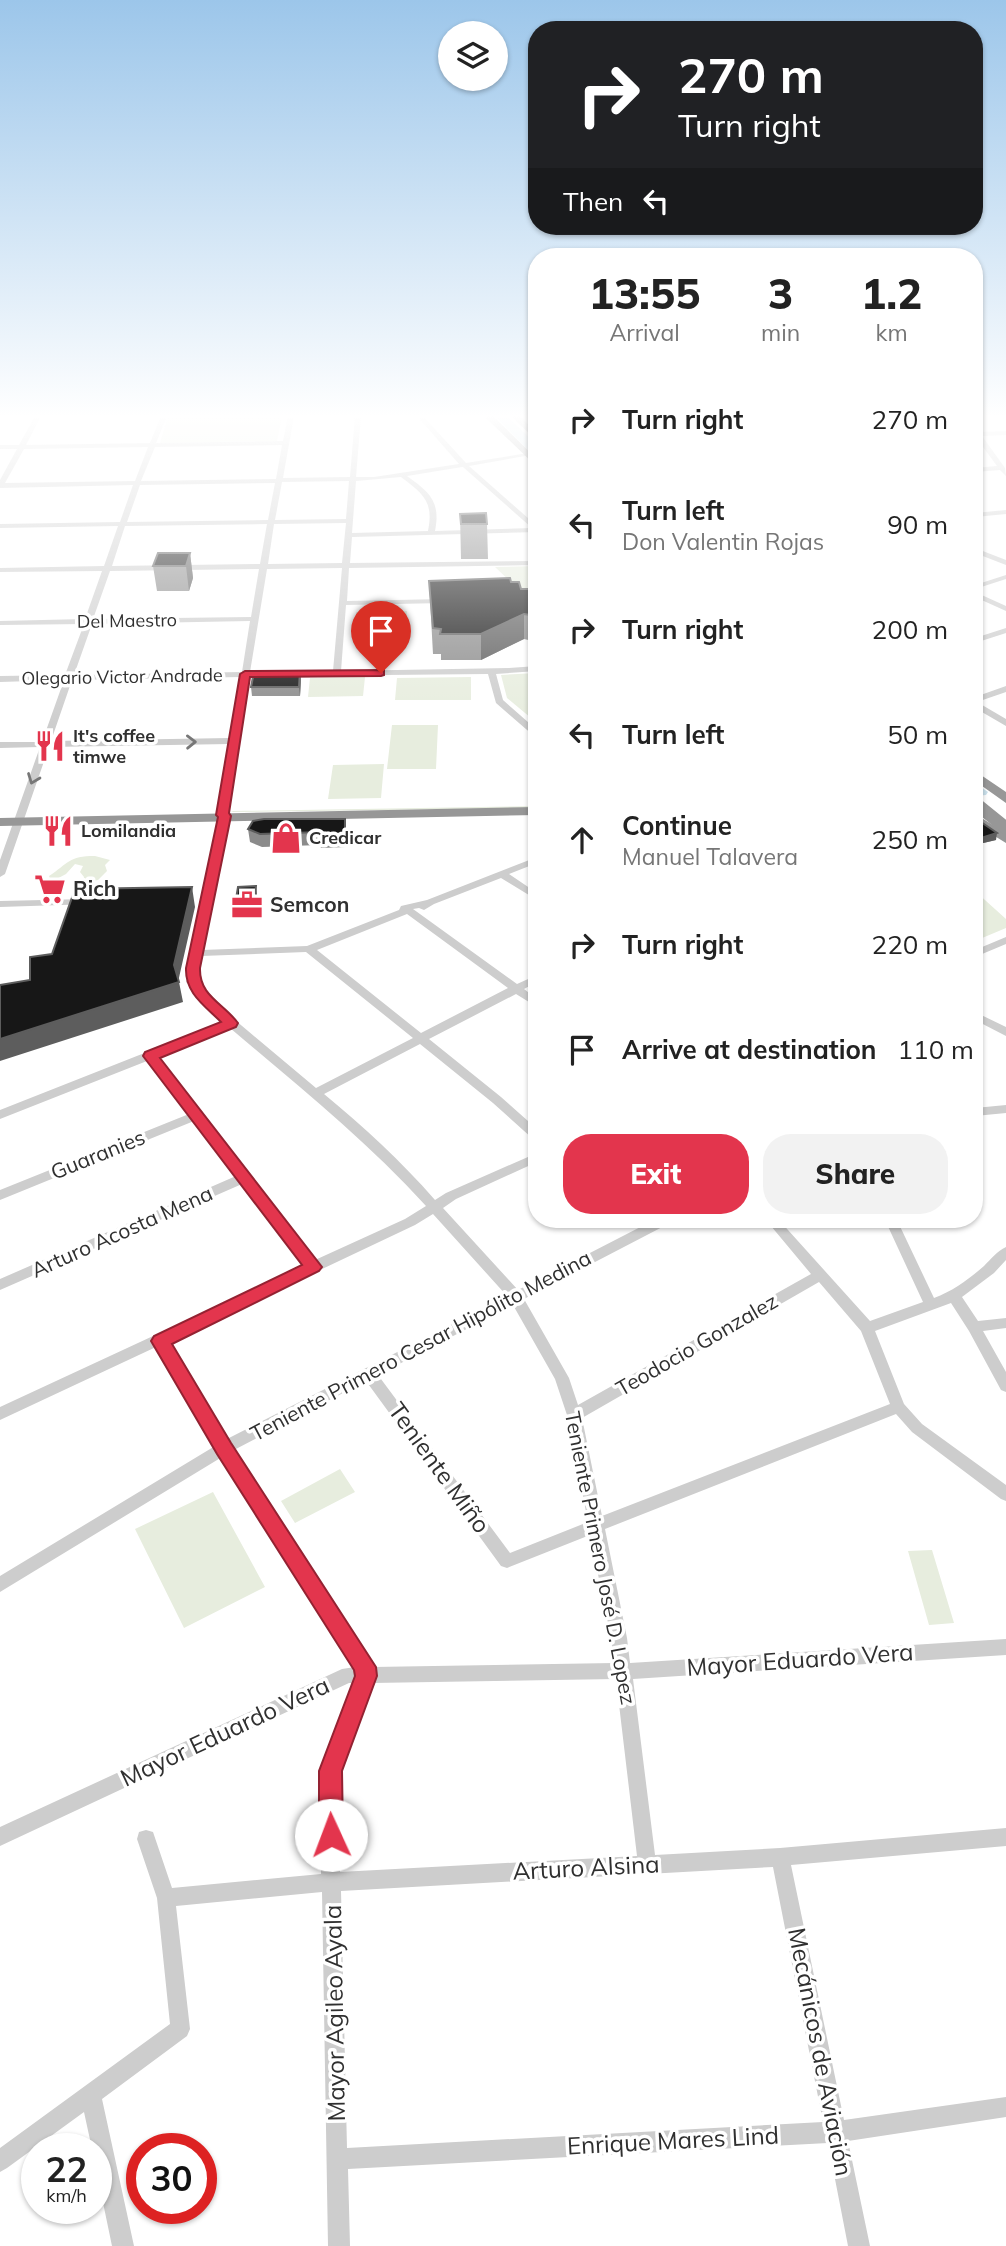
<!DOCTYPE html>
<meta charset="utf-8">
<style>
:root{--surface:#fff;--page:#f2f2f2;--text:#222;--muted:#767676;--accent:#e3354d}
body{margin:0;font-family:Mulish,sans-serif;background:var(--page);color:var(--text);height:100vh;display:flex;flex-direction:column;font-size:26px;white-space:nowrap}
*{box-sizing:border-box;margin:0}
p{font-size:23px;color:var(--muted)}
.icon{flex:none;width:38px;height:38px;fill:none;stroke:currentColor;stroke-width:2;stroke-linecap:round;stroke-linejoin:round}
.map{position:relative;flex:1;overflow:hidden}
.panel{position:absolute;left:528px;top:248px;width:455px;height:980px;display:flex;flex-direction:column;background:var(--surface);border-radius:28px;box-shadow:0 2px 5px #0004}
.panel>*{flex:none}
.hud{position:absolute;left:528px;top:21px;width:455px;height:214px;border-radius:28px;box-shadow:0 2px 5px #0004;background:#202124;color:#fff;overflow:hidden}
.buttons{position:absolute;left:438px;top:21px;display:grid;gap:14px}
.buttons a{display:grid;place-items:center;width:70px;height:70px;border-radius:50%;background:var(--surface);box-shadow:0 2px 5px #0004;font-size:35px}
.speed{position:absolute;left:21px;top:2133px;display:flex;gap:14px;font-size:35px;font-weight:700;text-align:center}
.speed>*{display:grid;place-content:center;width:91px;height:91px;border-radius:50%;background:var(--surface);box-shadow:0 2px 5px #0004;line-height:1}
.speed small{font-size:18px;font-weight:400}
.speed .limit{border:10px solid #d22;background:#fff;color:#111}
.pin{position:absolute;display:grid;place-items:center;width:60px;height:60px;color:#fff;margin:-72px -30px;border-radius:50% 50% 50% 0;rotate:-45deg;box-shadow:0 0 7px #0007}
.pin .icon{rotate:45deg}
.me{position:absolute;width:77px;margin:-38px;rotate:358deg;stroke-linejoin:round;filter:drop-shadow(0 0 5px #0008)}
.turn{display:flex;align-items:center;gap:24px;height:147px;padding:0 35px;font-size:32px}
.turn .icon{width:91px;height:91px;stroke-width:2.5}
.turn b{display:block;font-size:49px;line-height:60px}
.then{display:flex;align-items:center;height:66px;padding:0 35px;background:#0003;gap:14px;font-size:26px}
.eta{display:flex;justify-content:space-evenly;align-items:center;height:119px;text-align:center}
.eta b{font-size:42px;font-weight:800;line-height:49px}
.button{display:flex;gap:14px;margin-top:auto;padding:14px 35px}
.button a{flex:1;height:80px;border-radius:28px;background:var(--accent);color:#fff;font-size:28px;font-weight:800;line-height:80px;text-align:center}
.button a+a{background:var(--page);color:var(--text)}
ul{padding:0;list-style:none}
li{display:flex;align-items:center;gap:21px;height:105px;padding:0 35px}
li div{flex:1}
li b{display:block;font-size:26px}
li em{font-style:normal}
.map>svg:first-child{display:block}
</style>
<div class="map">
<svg width="1006" height="2246" viewBox="0 0 1006 2246">
<rect width="100%" height="100%" fill="#fff"/>
<!-- green -->
<path fill="#e7edde" d="M168 416H282L277 441 160 443Z
M537 566V607L495 567Z
M407 611V622L356 623V612Z
M537 673V723L507 698 501 675Z
M365 677 363 696 308 697 310 678Z
M471 677V700H395L397 678Z
M392 725H438L436 769H387Z
M384 764 381 798 328 799 333 765Z
M537 806V808L231 812 233 811Z
M95 856 110 860 105 865 107 871 98 880 83 883 84 877 80 872 83 866 75 864 66 874 51 882 49 876C69 863 68 856 95 856Z
M975 891 1006 919V928L975 941Z
M340 1469 355 1492 295 1523 281 1501Z
M213 1492 265 1587 184 1628 135 1529Z
M932 1550 954 1623 929 1625 908 1551Z"/>
<!-- water -->
<path fill="#cbe1ec" d="M495 416H507L537 445V450L529 451Z"/>
<g fill="none" stroke-linecap="round" stroke-linejoin="round">
<!-- river -->
<path fill="#cbe1ec" fill-rule="evenodd" d="M975 783 988 792 986 795 975 796Z"/>
<!-- minor -->
<path fill="#cdcdcd" fill-rule="evenodd" d="M35 416H41L26 445 150 443 161 416H167L156 443 283 441 288 416H294L283 478 350 477 355 416H361L356 477H374L459 464 417 416H423L466 463 528 453 531 455 469 466 537 526V532L352 537 350 563 537 561V565L349 568 347 601 444 599 448 601 444 603 346 605 341 671 509 668 537 666V671L496 674 503 700 537 730V737L534 736 496 703 488 674 281 676V672L284 671H333L342 568 267 569 250 672 256 674 249 677 240 741 227 813 230 815 202 950 307 946 399 910 401 906 427 900 537 857V863L509 874 537 893V900L501 878 434 904 424 910 419 908 413 909 517 984 537 975V982L524 989 537 999V1007L516 994 429 1039 501 1097 537 1129V1140L533 1139 493 1103 420 1044 324 1094C364 1127 401 1161 435 1200L446 1193 537 1153V1162L456 1199 443 1208 518 1290 654 1220H671L670 1223 524 1299 569 1378 578 1405 811 1274 766 1220H779L870 1321 923 1302 885 1220H897L934 1298C953 1291 969 1279 984 1266 991 1259 997 1251 1006 1247V1260L994 1273 962 1297 978 1321 1006 1318V1328L983 1331 1006 1372V1392L1001 1390 969 1331 951 1303 875 1331 904 1404 922 1424 1006 1485V1501L1001 1499 912 1432 896 1414 605 1529 627 1638 630 1663 1006 1639V1655L633 1679 655 1855 780 1848 1006 1828V1846L791 1865 844 2120 1006 2097V2117L848 2141 870 2246H848L828 2143 348 2169 350 2246H328L322 1892 176 1906 190 2029 187 2036 102 2099 134 2246H112L96 2169V2149H92L84 2112 7 2168 0 2172V2148L170 2024 157 1898 137 1839 139 1832 146 1830 153 1832 172 1888 321 1874 320 1790 322 1771 355 1683H349L0 1846V1827L342 1669 355 1667 222 1457 0 1592V1576L215 1446 156 1347 0 1420V1407L304 1266 242 1184 0 1290V1279L236 1176 194 1121 0 1200V1190L189 1114 147 1061 0 1119V1110L223 1022 186 982 188 968 220 817 217 815 230 744 49 747 5 874 0 877V860L40 747 0 748V742H42L64 680 0 682V676L65 675 84 624 0 625V621L85 619 102 571 0 572V568L104 566 118 526 0 528V524L120 522 133 485 0 488V480L17 449H0V445H19ZM282 445 276 479 141 481 155 447ZM148 447 135 481 5 483 24 449ZM462 467H463L532 528 435 531C441 501 429 492 407 476ZM401 477C423 494 434 501 428 531L352 533 356 481ZM349 481 346 519 275 520 282 482ZM275 483 268 520 127 522 140 485ZM346 523 342 563 268 564 274 524ZM267 524 260 564 112 566 125 526ZM259 569 251 617 93 619 110 571ZM250 621 242 672 74 675 92 624ZM241 677 230 738 51 741 72 680ZM407 914 508 988 421 1033 317 950ZM306 952 413 1038 316 1088 235 1020 198 981 201 956ZM230 1028C297 1085 366 1140 426 1206L405 1219 315 1260 157 1057ZM433 1214 507 1296 227 1439 168 1342 415 1225ZM819 1282 861 1331 890 1404 602 1516 582 1418ZM513 1305 555 1379 567 1415 588 1522 510 1553 378 1375ZM366 1381 501 1566 507 1568 590 1535 611 1638 614 1663 373 1667 234 1450ZM616 1679 637 1856 340 1872 338 1790 340 1771 372 1683ZM773 1867 823 2122 347 2148 341 1891Z
M975 429 979 432 1006 431V435L982 436 1005 468 1006 476 1000 470 975 472V468L997 466 975 436Z
M1006 510V514L975 517V513Z
M975 548 1006 560V565L975 553Z
M1006 575V579L975 589V585Z
M975 592 1006 606V611L975 597Z
M1006 628V633L975 643V638Z
M1006 686V692L977 702 1006 719V726L975 708V697Z
M87 899 91 900V904L0 907V901Z
M1006 937V944L975 957V950Z
M975 1012 1006 1027V1036L975 1020Z
M1006 1105V1113L975 1116V1108Z"/>
<!-- highway -->
<path fill="#979797" fill-rule="evenodd" d="M484 416H493L537 459V467Z
M511 416H520L537 433V441Z
M975 771 1006 792V803L975 781Z
M537 807V815L0 826V818Z
M975 814 1006 833V843L975 824Z"/>
<!-- highway-bridge -->
<path stroke="#979797" stroke-width="13" d="M975 803 1006 828"/>
</g>
<!-- wall -->
<path fill="#8b8b8b" d="M460 514 487 524 488 559H461Z
M190 553 193 578 189 591H157L153 566Z
M429 581 511 582 533 600 537 601V642L524 639 481 660H441V654H433Z
M300 671 301 680 300 696H252L251 687Z
M975 818 996 840 979 844 975 840Z
M248 829 346 831V847L321 848 320 845 262 847 250 842Z
M256 886 257 896 255 914 237 915 235 905Z"/>
<!-- shaded-wall -->
<path fill="#5d5d5d" d="M190 553 193 578 189 591 186 566Z
M524 614V639L481 660V634Z
M300 671 301 680 300 696 299 687Z
M997 833 996 840 979 844 981 838Z
M256 886 257 896 255 914 254 904Z
M192 887 195 907 178 982H179L183 1002 0 1061V1039L174 965Z"/>
<!-- building -->
<path fill="#171717" stroke="#5d5d5d" stroke-width="2" d="M486 513 487 524H461L460 514Z
M158 553H190L186 566H153Z
M510 578 511 582H519L521 589H530L533 600 537 601V616L524 614 481 634H440L441 629 433 628 429 581Z
M300 671 299 687H251L254 672Z
M975 818 997 833 981 838 975 832Z
M264 819H345V834L319 835 320 832 260 834 248 829 253 821Z
M256 886 254 904 235 905 238 887Z
M192 887 174 965 179 982 0 1039V985L30 980V957L52 954 75 889Z"/>
<!-- one-way arrows -->
<defs><path id="oneway-chevron" d="M-2-3.5L2.5 0L-2 3.5" fill="none" stroke-width="1.6" stroke-linecap="round" stroke-linejoin="round" transform="scale(1.75)"/></defs>
<g stroke="#777">
<use href="#oneway-chevron" transform="translate(191 742) rotate(-1)"/>
<use href="#oneway-chevron" transform="translate(33 779) rotate(111)"/>
</g>
<!-- sky -->
<linearGradient id="sky" x2="0" y2="1"><stop stop-color="#9cc6ea"/><stop offset="0.57" stop-color="#fff"/><stop offset="1" stop-color="#fff" stop-opacity="0"/></linearGradient>
<rect width="1006" height="730" fill="url(#sky)"/>
<!-- route -->
<path fill="#e3354d" stroke="#942232" stroke-width="2" d="M384 670V675L381 676 250 677 229 813 231 816 200 968C199 996 223 1003 238 1023L236 1027 160 1058 322 1267 319 1271 172 1344 231 1443 376 1667 377 1676 342 1771 343 1835 340 1844 331 1847 323 1844 319 1835V1771L355 1676 354 1670 217 1454 151 1341 154 1336 302 1265 143 1056 145 1052 221 1022C204 1005 185 993 186 968L218 817 216 815 240 674 245 671Z"/>
<!-- icons -->
<defs>
<symbol id="restaurant-bare" viewBox="-9 -9 18 18"><path d="M-5-6h1v4h1v-4h1v4h1v-4h1v5L-1.5 .5V6h-2V.5L-5-1ZM5-6V6H3V1.5H1.5Q1.5-4 5-6Z" fill="#e3354d" stroke="#fff" stroke-width="2.5" paint-order="stroke"/></symbol>
<symbol id="shop-bare" viewBox="-9 -9 18 18"><path d="M-5-2.5h2.3a2.7 3.5 0 0 1 5.4 0H5L5.5 6h-11ZM-1.5-2.5h3a1.5 2.3 0 0 0-3 0Z" fill="#e3354d" stroke="#fff" stroke-width="2.5" paint-order="stroke"/></symbol>
<symbol id="supermarket-bare" viewBox="-9 -9 18 18"><path d="M-6-5.5h2.5l.6 2H6L4.5 2H-2.5L-4.4-4H-6ZM-1.5 3.2a1.3 1.3 0 1 0 .1 0ZM3 3.2a1.3 1.3 0 1 0 .1 0Z" fill="#e3354d" stroke="#fff" stroke-width="2.5" paint-order="stroke"/></symbol>
<symbol id="office-bare" viewBox="-9 -9 18 18"><path d="M-6-3h4V-5.5h4V-3h4V5H-6ZM-1-4.5V-3h2v-1.5ZM-6 0V1H6V0Z" fill="#e3354d" stroke="#fff" stroke-width="2.5" paint-order="stroke"/></symbol>
</defs>
<g fill-rule="evenodd">
<use href="#restaurant-bare" x="28" y="724" width="44" height="44"/>
<use href="#restaurant-bare" x="36" y="809" width="44" height="44"/>
<use href="#shop-bare" x="264" y="816" width="44" height="44"/>
<use href="#supermarket-bare" x="28" y="867" width="44" height="44"/>
<use href="#office-bare" x="225" y="883" width="44" height="44"/>
</g>
<g text-anchor="middle" stroke-width="7" stroke-linejoin="round" paint-order="stroke">
<!-- far-street labels -->
<g font-size="18" fill="#303030" stroke="#fff">
<text transform="translate(127 621) rotate(-1)" y="6">Del Maestro</text>
<text transform="translate(122 677) rotate(-1)" y="6">Olegario Victor Andrade</text>
</g>
<!-- far-poi labels -->
<g font-size="18" font-weight="bold" fill="#303030" stroke="#fff" text-anchor="start">
<text x="73" y="742">It's coffee<tspan x="73" dy="21">timwe</tspan></text>
<text x="81" y="837">Lomilandia</text>
<text x="309" y="844">Credicar</text>
</g>
<!-- poi labels -->
<g font-size="21" font-weight="bold" fill="#303030" stroke="#fff" text-anchor="start">
<text x="73" y="896">Rich</text>
<text x="270" y="912">Semcon</text>
</g>
<!-- street labels -->
<g font-size="21" fill="#303030" stroke="#fff">
<text transform="translate(98 1155) rotate(-22)" y="7">Guaranies</text>
<text transform="translate(122 1232) rotate(-24)" y="7">Arturo Acosta Mena</text>
<text transform="translate(697 1345) rotate(-30)" y="7">Teodocio Gonzalez</text>
<text transform="translate(421 1346) rotate(-28)" y="7">Teniente Primero Cesar Hipólito Medina</text>
<text transform="translate(600 1558) rotate(79)" y="7">Teniente Primero José D. Lopez</text>
</g>
<!-- near-street labels -->
<g font-size="24" fill="#303030" stroke="#fff">
<text transform="translate(439 1468) rotate(54)" y="8">Teniente Miño</text>
<text transform="translate(800 1660) rotate(-4)" y="8">Mayor Eduardo Vera</text>
<text transform="translate(225 1732) rotate(-25)" y="8">Mayor Eduardo Vera</text>
<text transform="translate(586 1868) rotate(-3)" y="8">Arturo Alsina</text>
<text transform="translate(335 2013) rotate(-91)" y="8">Mayor Agileo Ayala</text>
<text transform="translate(820 2052) rotate(79)" y="8">Mecánicos de Aviación</text>
<text transform="translate(673 2141) rotate(-3)" y="8">Enrique Mares Lind</text>
</g>
</g>
</svg>
<div class="buttons">
<a><svg class="icon" aria-label="layers" viewBox="0 0 24 24"><path d="M12 4l9 5-9 5-9-5zM3 14l9 5 9-5"/></svg></a>
</div>
<div class="speed"><div>22<small>km/h</small></div><div class="limit">30</div></div>
<div class="pin" style="left:381px;top:673px;background:#d93025"><svg class="icon" aria-label="arrive" viewBox="0 0 24 24"><path d="M6 21V4h12l-3 4 3 4H6"/></svg></div>
<svg class="me" style="left:331px;top:1835px" viewBox="-20 -20 40 40"><circle r="19" fill="#fff"/><path d="M0-13L10 11 0 6-10 11z" fill="#e3354d"/></svg>
<div class="hud">
<div class="turn"><svg class="icon" aria-label="right" viewBox="0 0 24 24"><path d="M7 20v-9h11M14 6l5 5-5 5"/></svg><div><b>270 m</b>Turn right</div></div>
<div class="then">Then<svg class="icon" aria-label="left" viewBox="0 0 24 24"><path d="M17 20v-9H6M10 6l-5 5 5 5"/></svg></div>
</div>
<section class="panel">
<div class="eta">
<div><b>13:55</b><p>Arrival</p></div>
<div><b>3</b><p>min</p></div>
<div><b>1.2</b><p>km</p></div>
</div>
<ul>
<li><svg class="icon" aria-label="right" viewBox="0 0 24 24"><path d="M7 20v-9h11M14 6l5 5-5 5"/></svg><div><b>Turn right</b></div><em>270 m</em></li>
<li><svg class="icon" aria-label="left" viewBox="0 0 24 24"><path d="M17 20v-9H6M10 6l-5 5 5 5"/></svg><div><b>Turn left</b><p>Don Valentin Rojas</p></div><em>90 m</em></li>
<li><svg class="icon" aria-label="right" viewBox="0 0 24 24"><path d="M7 20v-9h11M14 6l5 5-5 5"/></svg><div><b>Turn right</b></div><em>200 m</em></li>
<li><svg class="icon" aria-label="left" viewBox="0 0 24 24"><path d="M17 20v-9H6M10 6l-5 5 5 5"/></svg><div><b>Turn left</b></div><em>50 m</em></li>
<li><svg class="icon" aria-label="ahead" viewBox="0 0 24 24"><path d="M12 20V5M6 11l6-6 6 6"/></svg><div><b>Continue</b><p>Manuel Talavera</p></div><em>250 m</em></li>
<li><svg class="icon" aria-label="right" viewBox="0 0 24 24"><path d="M7 20v-9h11M14 6l5 5-5 5"/></svg><div><b>Turn right</b></div><em>220 m</em></li>
<li><svg class="icon" aria-label="arrive" viewBox="0 0 24 24"><path d="M6 21V4h12l-3 4 3 4H6"/></svg><div><b>Arrive at destination</b></div><em>110 m</em></li>
</ul>
<div class="button"><a>Exit</a><a>Share</a></div>
</section>
</div>
